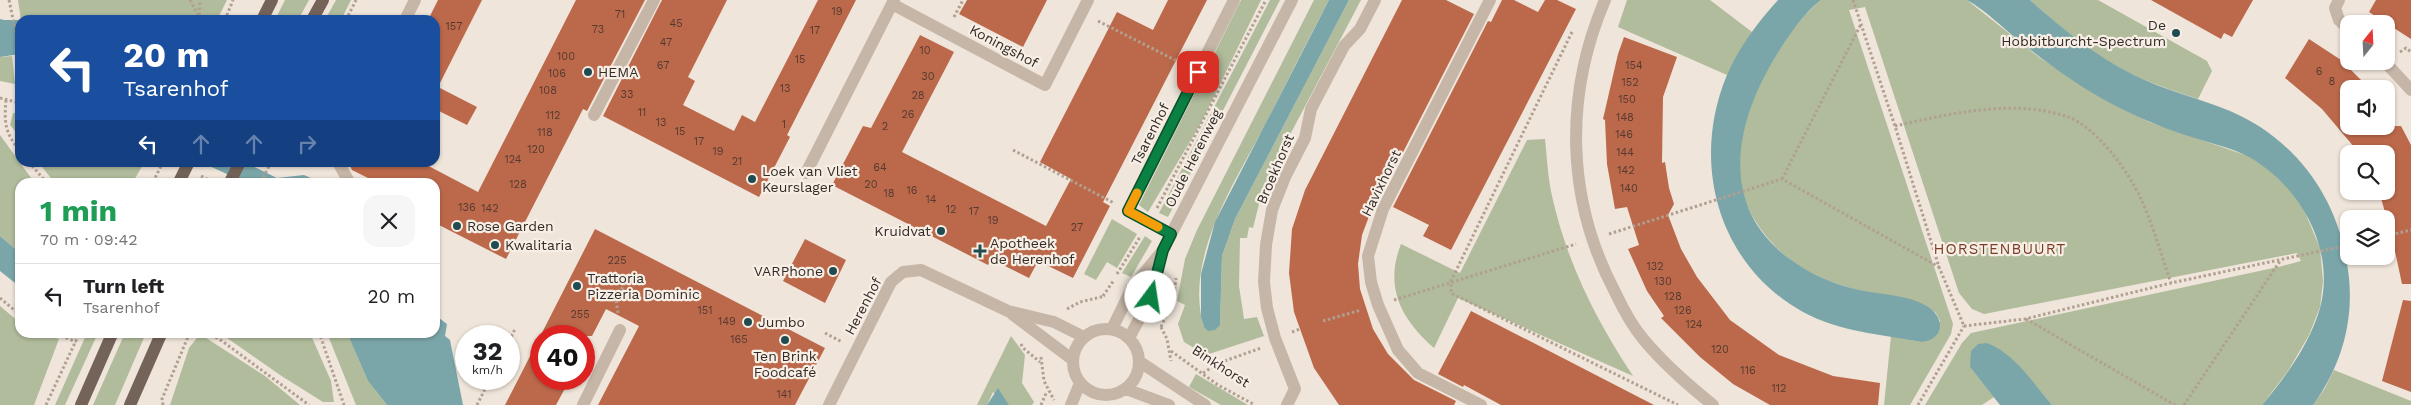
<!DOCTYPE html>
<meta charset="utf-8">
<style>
:root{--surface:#fff;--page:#f6f6f6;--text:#202124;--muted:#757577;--line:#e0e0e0}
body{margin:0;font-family:"Work Sans",sans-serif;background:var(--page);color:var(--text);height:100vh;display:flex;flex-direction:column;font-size:19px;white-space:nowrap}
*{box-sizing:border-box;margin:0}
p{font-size:16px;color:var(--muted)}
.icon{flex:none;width:28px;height:28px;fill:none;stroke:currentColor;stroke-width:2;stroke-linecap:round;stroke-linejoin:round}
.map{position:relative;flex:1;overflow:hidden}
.panel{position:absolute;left:15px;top:178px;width:425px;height:160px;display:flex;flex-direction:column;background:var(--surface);border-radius:15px;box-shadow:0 1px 4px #0004}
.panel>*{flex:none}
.guide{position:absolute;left:15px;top:15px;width:425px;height:152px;border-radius:15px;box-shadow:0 1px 4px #0004;background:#1a4fa0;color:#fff;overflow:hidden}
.needle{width:32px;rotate:18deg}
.fabs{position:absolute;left:2340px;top:15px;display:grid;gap:10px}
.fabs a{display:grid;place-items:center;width:55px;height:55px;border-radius:10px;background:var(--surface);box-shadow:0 1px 4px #0004;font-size:25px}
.speed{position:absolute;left:455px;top:325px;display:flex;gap:10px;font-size:25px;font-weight:700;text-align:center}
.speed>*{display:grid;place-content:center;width:65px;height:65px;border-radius:50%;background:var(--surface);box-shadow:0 1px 4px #0004;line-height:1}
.speed small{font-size:12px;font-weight:400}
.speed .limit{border:8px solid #d22;background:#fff;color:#111}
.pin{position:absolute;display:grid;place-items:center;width:42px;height:42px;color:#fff;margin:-21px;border-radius:10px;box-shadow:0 2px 8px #0006}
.me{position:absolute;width:55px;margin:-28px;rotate:14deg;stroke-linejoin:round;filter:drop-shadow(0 0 4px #0008)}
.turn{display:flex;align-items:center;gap:18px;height:105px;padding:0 25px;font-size:22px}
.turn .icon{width:65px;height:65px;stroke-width:2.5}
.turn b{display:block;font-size:35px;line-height:42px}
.lanes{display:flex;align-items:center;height:48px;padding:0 25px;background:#0003;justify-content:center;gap:25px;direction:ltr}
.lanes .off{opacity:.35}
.round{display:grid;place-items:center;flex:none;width:52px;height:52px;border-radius:15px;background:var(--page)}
.summary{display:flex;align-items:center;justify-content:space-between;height:85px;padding:0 25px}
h1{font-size:30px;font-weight:700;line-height:38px;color:#1e9e55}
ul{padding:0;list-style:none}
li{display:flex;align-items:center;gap:15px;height:65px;padding:0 25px;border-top:1px solid var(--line)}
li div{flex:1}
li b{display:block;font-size:19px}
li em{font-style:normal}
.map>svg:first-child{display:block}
</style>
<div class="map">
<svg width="2411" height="405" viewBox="0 0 2411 405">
<rect width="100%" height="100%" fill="#efe5da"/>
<!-- green -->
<path fill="#b0bc9b" d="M18 0H227L217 20H21Z
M285 0H309L298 20H275Z
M336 0H351L341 20H325Z
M1241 0H1261L1201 123 1148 212 1139 205Z
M1270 0H1280L1168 217 1159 213Z
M1314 0H1329C1307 42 1286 83 1265 125 1235 182 1183 260 1204 327L1220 325 1222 256 1235 219 1349 0H1361L1273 167 1261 196 1253 228 1249 227 1247 238H1240L1239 286 1244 319 1257 317 1264 336 1206 355 1184 342 1178 324 1185 305 1177 301 1185 259 1197 230Z
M1627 0H1710L1752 32 1727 75 1618 27Z
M1821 0H1967L2040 58 2111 103 2149 122 2248 156 2268 169 2290 190 2304 210 2320 248 2323 281 2320 307 2309 335 2288 371 2262 405H2052L2035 385 1970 367 1994 397 1982 405H1925L1962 343 1971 333 2278 267 2301 261 2297 253 1984 314 1972 309 1959 293 1865 7 1849 10 1953 324 1951 334 1910 405H1884L1891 336 1921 342 1940 321 1936 313 1925 305C1880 294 1824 288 1787 257 1765 239 1744 210 1740 181 1732 122 1776 38 1821 0Z
M2030 0H2098L2207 61 2212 71 2198 99C2177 92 2156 85 2136 76 2096 58 2063 29 2030 0Z
M12 56 15 84 0 81V57Z
M13 113H20V137L10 125Z
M0 135 34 182H20V253L0 236Z
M1545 139C1547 158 1548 178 1552 196 1567 263 1596 320 1633 376L1458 298 1434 348C1401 319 1384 287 1401 244L1460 273 1527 140Z
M39 163H144L133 182H54Z
M1112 219 1137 234 1117 268 1107 262 1096 280 1084 274Z
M1145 236 1152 241 1131 277 1122 273Z
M0 306 20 323V332L38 333 59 339 34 405H0Z
M87 333H98L65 405H55Z
M125 333H146L115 405H93Z
M220 333H310L331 381 334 402H323L280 375Z
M327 333H347L368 381 387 405H356Z
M200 334 265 376 300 405H170L189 348Z
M1011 336 1025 355 1022 383 1034 402 1032 405H1009L993 392 987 405H977Z
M2334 370 2411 401V405H2313L2325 388Z
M1196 374 1248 405H1221L1189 387Z"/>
<!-- water -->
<path fill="#7ba6a9" d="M1329 0H1349L1235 219 1222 256 1220 325 1215 330 1208 331 1204 327 1201 317V274L1215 222Z
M1778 0H1821C1801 16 1787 38 1774 59 1727 138 1720 224 1812 273 1829 282 1851 289 1870 292 1888 295 1908 296 1925 305 1945 315 1946 340 1921 342 1880 334 1840 332 1803 312 1718 265 1690 163 1727 75 1739 47 1758 22 1778 0Z
M1967 0H2030C2063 29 2095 56 2134 75 2164 90 2198 98 2230 111 2296 139 2339 199 2348 270 2355 319 2342 365 2313 405H2262C2286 377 2310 343 2320 308 2336 249 2300 186 2249 157 2230 147 2206 142 2185 135 2160 127 2135 116 2112 104 2078 86 2047 63 2018 40 2002 27 1985 10 1967 0Z
M0 19 4 20H53H20V54L0 57Z
M203 163H246L277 178 304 175 320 182H244Z
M0 236 20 253V287L0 271Z
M435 315 447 324 445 336 450 340 463 405H387L368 381 347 333 435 332Z
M1987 343C2014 353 2034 384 2052 405H2000L1970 367 1971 351 1978 344Z
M998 388 1009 405H987Z"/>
<!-- building -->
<path fill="#bc694b" d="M438 0H482L438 87 477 107 467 125 435 109V20H428Z
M576 0H645L587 111 583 109 506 259 435 223V182H376L352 170 348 162H421L478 192Z
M662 0H727L688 77 695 81 683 105 734 131 742 115 755 122 818 0H856L787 135 790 137 759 197 603 116Z
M967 0H1047L1023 47 959 14Z
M1168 0H1207L1103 202 1110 206 1073 278 1038 261 1029 278 991 259 988 265 832 185 863 126 871 128 920 35 954 52 902 152 1046 226 1071 179 1040 162 1117 12 1153 30Z
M1402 0H1446L1474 14 1379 199 1376 198 1362 235 1358 264 1360 289 1373 329 1388 354 1414 380 1456 401 1454 405H1339L1314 368 1294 312 1289 273 1292 229 1305 190Z
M1502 0H1514L1538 12 1545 0H1557L1576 9 1451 250 1423 236 1429 225 1393 207 1488 21 1491 22Z
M2151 0H2253L2232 37 2224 33 2221 39Z
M2376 0H2411V39L2369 12Z
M1624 37 1677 57 1663 97 1662 163 1665 162 1669 188 1674 204 1668 215 1681 249 1697 277 1730 320 1779 355 1833 376 1880 383 1878 405H1770L1733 384 1700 357 1661 318 1664 316 1647 291 1628 249 1639 245 1627 207 1615 209 1607 164 1605 120 1603 119 1618 54Z
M2309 39 2341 60 2370 89H2349V126H2401L2411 145V284H2402L2392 237 2379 191H2386V154H2360L2322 109 2285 78Z
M595 229 825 348 795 405H598L639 326 606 309 592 336H541V379H570L556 405H505Z
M805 239 846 260 825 303 783 281Z
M2403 300 2411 301V392L2382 381Z
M1471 311 1557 355 1654 405H1501L1464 385 1463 387 1438 374Z"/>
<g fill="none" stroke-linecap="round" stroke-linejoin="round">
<!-- path -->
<path stroke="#b1a091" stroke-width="3" stroke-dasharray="2.5 2.5" stroke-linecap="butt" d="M9 0 20 53
M190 0 198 15
M1853 0 1895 126 1939 267 1964 326
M954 17 963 0
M199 20 200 0
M225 20 233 0
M346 20 356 0
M1098 21 1183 64
M1572 32 1451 281V293L1678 405
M2400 52 2406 48 2411 52
M0 98 20 103
M6 100C4 123 5 133 20 151
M1895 126C1949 114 2014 98 2068 117 2096 127 2128 171 2140 197 2153 224 2161 255 2171 283
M1013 150 1114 203
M29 162 46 182
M201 176 213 182
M1782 179 1861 24
M153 182 163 162
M261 182 271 162
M1157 208 1266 0
M1609 234 1782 179 1939 267
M2386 236 2411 230
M1117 274 1140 237
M1103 296 1114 280
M0 298 20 315
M1394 300 1576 244
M1067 309 1080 302 1105 296
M618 313 616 300 629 275
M2026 319 2175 405
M1323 321 1361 310
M1964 326 2025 319 2171 283 2349 245
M1161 327 1173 300 1176 278
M1161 327 1167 339 1171 361
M52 332 76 342
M207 332 222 341 309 405
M319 332 344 405
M1292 332 1300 329
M825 333 842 342
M509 341 515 329
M1021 344 1023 348 1040 362
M1171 351 1218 385 1255 405
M1041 357 1044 381 1054 400
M1203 373 1219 363 1261 348
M46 405 80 332
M163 405 162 399 190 332
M477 405 490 379
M1041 405 1047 391
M1918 405 1964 326
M2184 405 2280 261"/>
<!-- minor -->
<path stroke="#c6b6a7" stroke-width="12" d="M1605 0C1564 96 1566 199 1615 292 1623 309 1632 326 1644 340 1665 365 1688 385 1713 405
M2339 0 2335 8 2339 20 2349 29
M892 4 1045 85 1088 0
M405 20 415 0
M2384 61 2411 90
M594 115 654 0
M338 162 349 182
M806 173 894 0
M1171 234 1128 211 1234 0
M1012 314 1073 360
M1073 362a33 33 0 1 1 66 0a33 33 0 1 1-66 0Z
M1112 329 1132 288 1163 250 1292 0
M1129 338 1151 297 1161 255
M1140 362 1205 405
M1126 389 1169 405
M583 405 620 330
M829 405 891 282 903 272 921 270 1008 311 1054 322 1084 337
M1071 405 1080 383
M1287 405 1295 389 1275 338 1267 308 1264 282 1266 245 1272 210 1285 177 1305 138 1311 109 1344 46 1360 29 1375 0
M1481 405 1418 373 1398 350 1378 305 1371 282 1368 256 1383 209 1490 0"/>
<!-- major -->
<path stroke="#746359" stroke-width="12" d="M262 20 272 0
M312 20 323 0
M179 182 189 162
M230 182 240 162
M81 405 113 332
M130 405 162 332"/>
</g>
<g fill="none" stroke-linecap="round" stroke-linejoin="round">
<defs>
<path id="route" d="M1151 297 1163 250 1171 234 1128 211 1198 72"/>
</defs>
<!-- route casing -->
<use href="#route" stroke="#07532c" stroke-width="12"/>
<!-- route -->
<use href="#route" stroke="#0b8043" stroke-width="9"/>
<!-- slow -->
<path stroke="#f59e0b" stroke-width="9" d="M1137 193 1128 211 1158 227"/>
</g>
<!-- markers -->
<g fill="#204c51" stroke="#f7efe5" stroke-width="2">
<circle cx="2176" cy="33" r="5"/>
<circle cx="588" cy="72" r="5"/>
<circle cx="752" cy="179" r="5"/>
<circle cx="457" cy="226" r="5"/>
<circle cx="941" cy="231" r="5"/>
<circle cx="495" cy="245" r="5"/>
<path d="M977.5 243.5h5v5h5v5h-5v5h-5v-5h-5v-5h5z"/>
<circle cx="833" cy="271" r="5"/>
<circle cx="577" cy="286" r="5"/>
<circle cx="748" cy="322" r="5"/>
<circle cx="785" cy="340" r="5"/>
</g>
<g text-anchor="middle" stroke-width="4.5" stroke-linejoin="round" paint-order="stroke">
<!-- number labels -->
<g font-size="11" fill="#553a30">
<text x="837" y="15">19</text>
<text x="620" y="18">71</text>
<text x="676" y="27">45</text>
<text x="454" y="30">157</text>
<text x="598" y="33">73</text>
<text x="815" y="34">17</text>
<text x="666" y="46">47</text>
<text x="925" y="54">10</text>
<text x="566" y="60">100</text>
<text x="800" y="63">15</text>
<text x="663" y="69">67</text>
<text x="1634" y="69">154</text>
<text x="2319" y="75">6</text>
<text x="557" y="77">106</text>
<text x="928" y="80">30</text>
<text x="2332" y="85">8</text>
<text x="1630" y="86">152</text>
<text x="785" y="92">13</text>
<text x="548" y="94">108</text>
<text x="627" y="98">33</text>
<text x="918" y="99">28</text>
<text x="1627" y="103">150</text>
<text x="642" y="116">11</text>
<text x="908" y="118">26</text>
<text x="553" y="119">112</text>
<text x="1625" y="121">148</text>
<text x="661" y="126">13</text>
<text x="784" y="128">1</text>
<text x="885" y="130">2</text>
<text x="680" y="135">15</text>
<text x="545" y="136">118</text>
<text x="1624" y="138">146</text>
<text x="699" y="145">17</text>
<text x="536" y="153">120</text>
<text x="718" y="155">19</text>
<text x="1625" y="156">144</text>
<text x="513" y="163">124</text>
<text x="737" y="165">21</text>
<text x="880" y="171">64</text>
<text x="1626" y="174">142</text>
<text x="518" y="188">128</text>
<text x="871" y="188">20</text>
<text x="1629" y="192">140</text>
<text x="912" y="194">16</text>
<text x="889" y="197">18</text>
<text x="931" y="203">14</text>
<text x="467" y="211">136</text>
<text x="490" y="212">142</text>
<text x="951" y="213">12</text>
<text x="974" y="215">17</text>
<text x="993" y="224">19</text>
<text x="1077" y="231">27</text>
<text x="617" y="264">225</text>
<text x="1655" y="270">132</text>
<text x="1663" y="285">130</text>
<text x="1673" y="300">128</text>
<text x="705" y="314">151</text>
<text x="1683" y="314">126</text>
<text x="580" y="318">255</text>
<text x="727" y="325">149</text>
<text x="1694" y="328">124</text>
<text x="739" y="343">165</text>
<text x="1720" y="353">120</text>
<text x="1748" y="374">116</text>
<text x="1779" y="392">112</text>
<text x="784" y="398">141</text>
</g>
<!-- poi labels -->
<g font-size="14" fill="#332b27" stroke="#f7efe5" text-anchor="start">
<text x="2166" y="30" text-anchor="end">De<tspan x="2166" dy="16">Hobbitburcht-Spectrum</tspan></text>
<text x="598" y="77">HEMA</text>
<text x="762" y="176">Loek van Vliet<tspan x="762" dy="16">Keurslager</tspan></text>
<text x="467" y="231">Rose Garden</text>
<text x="931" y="236" text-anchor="end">Kruidvat</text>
<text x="990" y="248">Apotheek<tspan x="990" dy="16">de Herenhof</tspan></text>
<text x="505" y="250">Kwalitaria</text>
<text x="823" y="276" text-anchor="end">VARPhone</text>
<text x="587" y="283">Trattoria<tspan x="587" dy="16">Pizzeria Dominic</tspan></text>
<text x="758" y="327">Jumbo</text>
<text x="785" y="361" text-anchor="middle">Ten Brink<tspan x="785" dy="16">Foodcafé</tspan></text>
</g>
<!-- street labels -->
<g font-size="14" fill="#332b27" stroke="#f7efe5">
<text transform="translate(1004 46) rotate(28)" y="5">Koningshof</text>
<text transform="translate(1150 134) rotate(-63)" y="5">Tsarenhof</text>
<text transform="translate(1193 158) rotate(-63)" y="5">Oude Herenweg</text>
<text transform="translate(1275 169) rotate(-67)" y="5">Broekhorst</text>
<text transform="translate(1381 183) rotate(-64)" y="5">Havixhorst</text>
<text transform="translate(863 306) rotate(-62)" y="5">Herenhof</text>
<text transform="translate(1221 366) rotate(33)" y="5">Binkhorst</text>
</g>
<!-- neighbourhood labels -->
<g font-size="15" letter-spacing="1" fill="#7b3d27" stroke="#f7efe5">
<text x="2000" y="254">HORSTENBUURT</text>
</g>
</g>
</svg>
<div class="fabs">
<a><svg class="needle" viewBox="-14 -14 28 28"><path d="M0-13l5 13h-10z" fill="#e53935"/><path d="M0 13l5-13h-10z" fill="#757577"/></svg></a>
<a><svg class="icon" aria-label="sound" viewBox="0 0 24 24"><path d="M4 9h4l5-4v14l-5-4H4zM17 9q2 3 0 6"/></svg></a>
<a><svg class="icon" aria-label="search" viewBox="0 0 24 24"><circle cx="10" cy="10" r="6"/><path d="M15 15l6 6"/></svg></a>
<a><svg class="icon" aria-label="layers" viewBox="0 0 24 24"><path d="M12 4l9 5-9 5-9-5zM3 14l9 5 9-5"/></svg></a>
</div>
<div class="speed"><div>32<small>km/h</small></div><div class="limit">40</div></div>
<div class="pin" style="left:1198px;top:72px;background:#d93025"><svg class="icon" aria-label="arrive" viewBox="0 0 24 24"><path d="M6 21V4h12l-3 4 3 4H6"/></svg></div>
<svg class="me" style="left:1151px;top:297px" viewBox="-20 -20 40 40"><circle r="19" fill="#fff"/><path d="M0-13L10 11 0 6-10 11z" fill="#0b8043"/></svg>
<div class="guide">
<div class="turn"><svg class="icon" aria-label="left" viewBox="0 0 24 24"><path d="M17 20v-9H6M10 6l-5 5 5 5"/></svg><div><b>20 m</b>Tsarenhof</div></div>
<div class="lanes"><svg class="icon" aria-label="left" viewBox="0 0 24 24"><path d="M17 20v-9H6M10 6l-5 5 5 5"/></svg><svg class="icon off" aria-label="ahead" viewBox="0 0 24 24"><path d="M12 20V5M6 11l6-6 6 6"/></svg><svg class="icon off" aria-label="ahead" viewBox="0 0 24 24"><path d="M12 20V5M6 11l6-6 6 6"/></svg><svg class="icon off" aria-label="right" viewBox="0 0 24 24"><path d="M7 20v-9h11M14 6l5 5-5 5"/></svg></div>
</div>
<section class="panel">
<div class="summary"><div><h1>1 min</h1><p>70 m · 09:42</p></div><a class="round"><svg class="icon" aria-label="close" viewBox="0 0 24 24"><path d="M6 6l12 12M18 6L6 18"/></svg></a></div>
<ul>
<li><svg class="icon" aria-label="left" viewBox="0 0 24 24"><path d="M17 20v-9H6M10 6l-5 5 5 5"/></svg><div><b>Turn left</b><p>Tsarenhof</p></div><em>20 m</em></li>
</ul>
</section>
</div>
